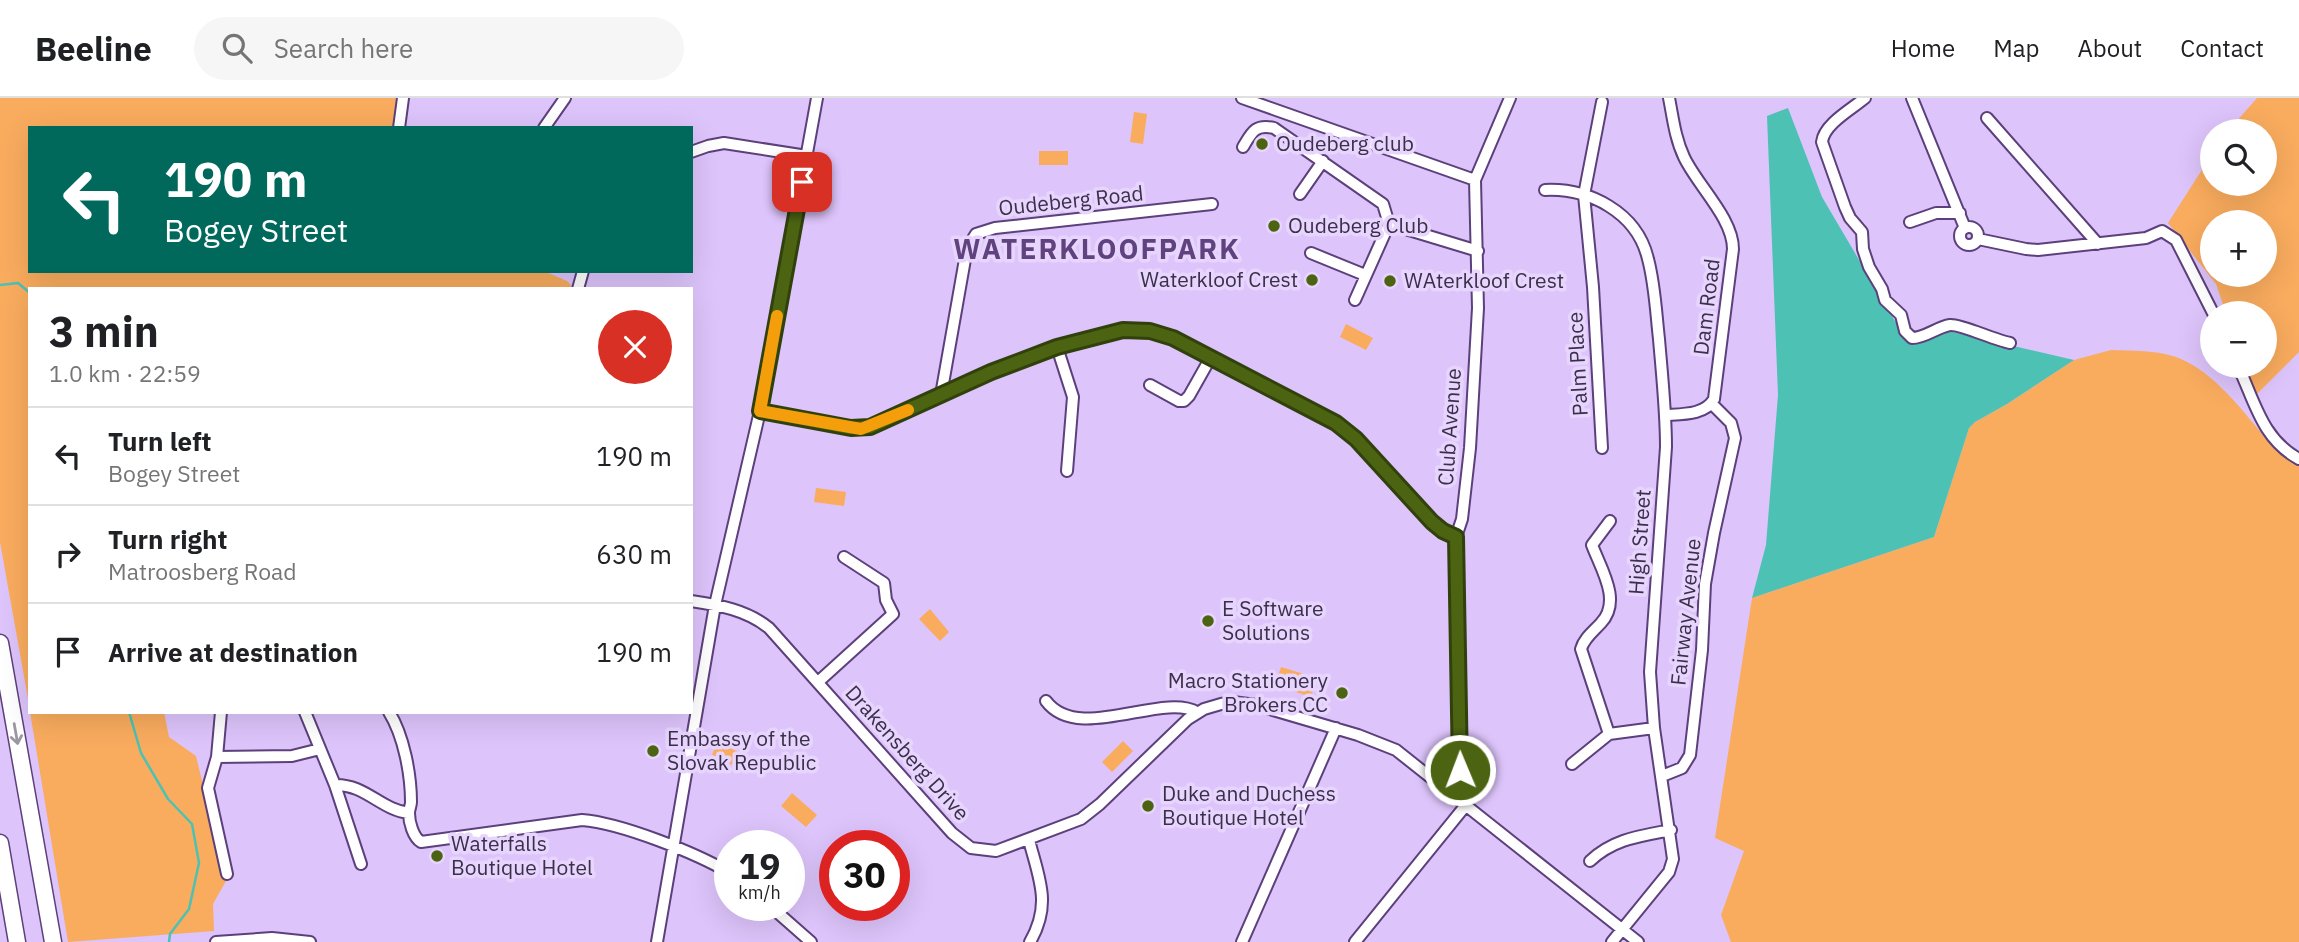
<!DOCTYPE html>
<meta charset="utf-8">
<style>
:root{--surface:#fff;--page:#f6f6f6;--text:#202124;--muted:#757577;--line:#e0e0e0}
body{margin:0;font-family:"IBM Plex Sans",sans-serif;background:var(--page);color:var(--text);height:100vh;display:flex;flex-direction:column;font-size:26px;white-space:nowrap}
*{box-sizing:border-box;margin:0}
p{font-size:23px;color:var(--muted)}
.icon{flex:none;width:38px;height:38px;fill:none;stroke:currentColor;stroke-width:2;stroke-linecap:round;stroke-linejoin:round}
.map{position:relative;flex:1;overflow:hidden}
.side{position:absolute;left:28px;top:189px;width:665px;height:427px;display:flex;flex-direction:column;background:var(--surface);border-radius:0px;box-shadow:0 7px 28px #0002}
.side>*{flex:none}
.hud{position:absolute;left:28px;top:28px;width:665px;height:147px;border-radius:0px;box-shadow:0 7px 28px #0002;background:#00695c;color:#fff;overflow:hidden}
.controls{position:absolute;left:2200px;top:21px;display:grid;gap:14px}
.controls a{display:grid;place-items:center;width:77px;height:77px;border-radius:50%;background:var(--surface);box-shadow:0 7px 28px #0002;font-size:35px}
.speed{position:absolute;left:714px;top:732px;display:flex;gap:14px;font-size:35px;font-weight:700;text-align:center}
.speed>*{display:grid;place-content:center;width:91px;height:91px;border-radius:50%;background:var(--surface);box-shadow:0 7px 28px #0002;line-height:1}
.speed small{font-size:18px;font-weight:400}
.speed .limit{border:10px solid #d22;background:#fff;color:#111}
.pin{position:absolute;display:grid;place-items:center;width:60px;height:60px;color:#fff;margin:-30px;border-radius:14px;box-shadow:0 4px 10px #0006}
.me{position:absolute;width:77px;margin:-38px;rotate:359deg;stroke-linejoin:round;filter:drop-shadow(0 0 5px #0008)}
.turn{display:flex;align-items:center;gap:24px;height:147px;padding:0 21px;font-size:32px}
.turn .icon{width:91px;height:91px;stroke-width:2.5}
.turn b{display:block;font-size:49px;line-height:60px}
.round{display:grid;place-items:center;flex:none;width:74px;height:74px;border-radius:37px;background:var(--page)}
.headline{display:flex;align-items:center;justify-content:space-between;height:119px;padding:0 21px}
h1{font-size:42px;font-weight:700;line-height:52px}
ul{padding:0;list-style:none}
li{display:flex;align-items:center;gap:21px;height:98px;padding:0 21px;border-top:2px solid var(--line)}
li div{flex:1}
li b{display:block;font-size:26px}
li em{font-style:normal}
header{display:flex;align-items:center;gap:42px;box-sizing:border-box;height:98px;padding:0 35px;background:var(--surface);border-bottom:2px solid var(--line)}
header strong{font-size:33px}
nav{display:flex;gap:38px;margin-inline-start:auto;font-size:24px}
.search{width:490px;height:63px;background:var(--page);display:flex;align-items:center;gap:18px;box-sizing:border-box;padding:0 24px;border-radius:38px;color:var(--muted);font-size:26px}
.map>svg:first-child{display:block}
</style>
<header>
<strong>Beeline</strong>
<div class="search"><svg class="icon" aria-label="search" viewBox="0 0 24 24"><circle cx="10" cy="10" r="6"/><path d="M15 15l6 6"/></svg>Search here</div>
<nav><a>Home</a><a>Map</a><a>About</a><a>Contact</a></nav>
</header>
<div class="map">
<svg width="2299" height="844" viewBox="0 0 2299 844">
<rect width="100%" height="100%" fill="#ddc4fb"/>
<!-- green -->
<path fill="#f9ac5e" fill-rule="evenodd" d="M0 0H396L394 30H30V173H544L567 183 571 187 570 191H30V612L0 444Z
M2257 0H2299V254L2255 298 2244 268H2264V215H2226L2216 186 2168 125 2212 56V86H2264V33H2228ZM2212 124H2264V177H2212Z
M1134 14 1147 16 1143 46 1130 44Z
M1039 53H1068V67H1039Z
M1346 226 1373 240 1366 252 1340 239Z
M2111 252C2133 253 2155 252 2176 259 2209 271 2236 304 2258 331 2270 346 2280 359 2299 365V844H1731L1721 817 1744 753 1715 740 1752 500 1934 439 1969 330 1975 324 2007 306 2074 262Z
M816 390 846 394 844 408 814 404Z
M930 511 949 534 940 543 919 521Z
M1281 569 1317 580 1311 599 1275 587Z
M30 614H164L169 639 196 658 226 783 213 806 214 833 68 844Z
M1123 643 1133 653 1112 674 1102 664Z
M717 644 745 657 739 670 712 657Z
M792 695 817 717 806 729 781 708Z"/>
<!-- water -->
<path fill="#4cc1b4" d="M1788 10 1822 99 1905 240 1952 234 2074 262 2007 306 1975 324 1969 330 1934 439 1752 500 1766 447 1778 297 1767 18Z"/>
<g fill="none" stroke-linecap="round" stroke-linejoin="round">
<!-- stream -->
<path stroke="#4cc1b4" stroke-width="2.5" d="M0 187 18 185 30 195
M129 614 141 655 168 701 192 726 199 765 189 811 170 836 169 844"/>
<defs>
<path id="minor" d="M1242 0 1475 82
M1865 0C1852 11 1824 26 1822 44L1845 109 1850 120 1862 134 1863 151 1869 169 1882 191 1885 202 1901 217 1905 233 1912 240C1925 240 1937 229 1950 227 1961 226 1994 242 2010 245
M1912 0 1965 130
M1602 4 1584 97 1593 189 1602 350
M1987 20 2098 146
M399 30 403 0
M544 30 565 0
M1243 49C1252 34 1255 26 1274 30L1383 106 1389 126 1355 202
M691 54 708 48 724 45 807 58
M1545 92C1589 90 1637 114 1648 161 1655 187 1656 215 1659 241 1662 277 1666 313 1666 349L1650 574 1654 630 1673 761 1669 774 1612 844
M1300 96 1323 63
M1910 124 1936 115H1960
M1389 126 1478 153
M1960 138a9 9 0 1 1 18 0a9 9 0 1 1-18 0Z
M1978 141 2026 151 2038 152 2146 140 2162 133 2176 142 2213 215
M1311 155 1365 177
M578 191 583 173
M1057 249 1073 299 1067 373
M2238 268C2255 304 2262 341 2299 361
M1150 287 1179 303H1184L1189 298 1211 259
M941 297 967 150 976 136 995 130 1212 106
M760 313 861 331 870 329 991 274 1057 249 1123 232 1150 233 1173 240 1336 325 1356 341 1437 429 1456 439
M1666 317C1683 316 1705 317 1714 301L1733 151C1733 120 1697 87 1684 59 1675 40 1673 20 1669 0
M691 503C719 507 747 512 769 530L952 735 971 750 996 753 1081 721 1100 706 1188 621 1204 611 1221 606 1233 604 1256 607 1358 637 1396 652 1638 844
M818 584 893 516 886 502 884 485 844 459
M1046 603C1078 646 1161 594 1197 614
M221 614 217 659 208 690 227 776
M305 614 335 687 361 766
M389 614C404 638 411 677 411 704 411 708 409 711 409 715 409 724 413 739 421 744L582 722C621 725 696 755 730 775
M1609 636 1654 630
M217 659 292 658 320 651
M1572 666 1609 636 1581 551C1584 540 1594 533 1601 525 1622 503 1601 471 1592 447L1610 423
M1662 678 1682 670 1690 657 1702 552 1705 486 1714 435 1735 340 1731 325 1712 306
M335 687C365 686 381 712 409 715
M1466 707 1459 682 1456 439 1462 421 1470 350 1478 210 1475 82 1510 0
M1029 742C1039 781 1052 806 1030 844
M1590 763C1613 741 1640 738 1671 732
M769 807 811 844
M216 844 272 840 310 844
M657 844 715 507 760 313 817 0
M1242 844 1336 630
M1355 844 1466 707"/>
<path id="highway" d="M0 545 53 844
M0 745 17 844"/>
</defs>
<!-- minor casing -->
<use href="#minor" stroke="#5c407b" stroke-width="14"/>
<!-- highway casing -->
<use href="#highway" stroke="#5c407b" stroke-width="19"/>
<!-- minor -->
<use href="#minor" stroke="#fff" stroke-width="10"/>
<!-- highway -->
<use href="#highway" stroke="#fff" stroke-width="16"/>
</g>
<!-- one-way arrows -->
<defs><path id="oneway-shaft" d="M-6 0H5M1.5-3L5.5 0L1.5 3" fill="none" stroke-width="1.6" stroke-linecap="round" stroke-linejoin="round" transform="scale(1.75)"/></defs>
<use stroke="#9d97a4" href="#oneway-shaft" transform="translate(16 636) rotate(80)"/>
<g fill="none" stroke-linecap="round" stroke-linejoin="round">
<defs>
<path id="route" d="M802 84 760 313 851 330 870 329 991 274 1057 249 1123 232 1150 233 1173 240 1336 325 1356 341 1432 424 1443 433 1456 439 1460 672"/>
</defs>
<!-- route casing -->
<use href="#route" stroke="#31410c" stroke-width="18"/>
<!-- route -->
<use href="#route" stroke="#4c6412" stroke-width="12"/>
<!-- slow -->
<path stroke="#f59e0b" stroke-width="12" d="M777 218 760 313 861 331 908 312"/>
</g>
<!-- markers -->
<g fill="#4c6412" stroke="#e7d5fe" stroke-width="2.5">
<circle cx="1262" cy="46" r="7"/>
<circle cx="1274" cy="128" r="7"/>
<circle cx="1312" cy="182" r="7"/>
<circle cx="1390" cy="183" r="7"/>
<circle cx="1208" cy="523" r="7"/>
<circle cx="1342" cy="595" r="7"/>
<circle cx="653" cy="653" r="7"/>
<circle cx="1148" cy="708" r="7"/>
<circle cx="437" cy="758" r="7"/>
</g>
<g text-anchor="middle" stroke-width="7" stroke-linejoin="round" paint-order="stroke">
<!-- poi labels -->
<g font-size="21" fill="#3b2f4a" stroke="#e7d5fe" text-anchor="start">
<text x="1276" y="53">Oudeberg club</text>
<text x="1288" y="135">Oudeberg Club</text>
<text x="1298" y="189" text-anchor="end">Waterkloof Crest</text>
<text x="1404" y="190">WAterkloof Crest</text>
<text x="1222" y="518">E Software<tspan x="1222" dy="24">Solutions</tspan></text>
<text x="1328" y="590" text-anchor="end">Macro Stationery<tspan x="1328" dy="24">Brokers CC</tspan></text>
<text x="667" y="648">Embassy of the<tspan x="667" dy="24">Slovak Republic</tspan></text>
<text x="1162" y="703">Duke and Duchess<tspan x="1162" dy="24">Boutique Hotel</tspan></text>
<text x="451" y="753">Waterfalls<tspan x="451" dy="24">Boutique Hotel</tspan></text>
</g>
<!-- street labels -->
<g font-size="21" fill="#3b2f4a" stroke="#e7d5fe">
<text transform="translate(1071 103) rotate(-6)" y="7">Oudeberg Road</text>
<text transform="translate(1707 209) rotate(-83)" y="7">Dam Road</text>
<text transform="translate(1578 266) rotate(-93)" y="7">Palm Place</text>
<text transform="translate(1450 329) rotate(-86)" y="7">Club Avenue</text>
<text transform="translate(1640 444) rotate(-86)" y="7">High Street</text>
<text transform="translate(1686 514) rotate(-84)" y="7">Fairway Avenue</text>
<text transform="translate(907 655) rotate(48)" y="7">Drakensberg Drive</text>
</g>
<!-- district labels -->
<g font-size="28" font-weight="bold" letter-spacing="2" fill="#60437e" stroke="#e7d5fe">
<text x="1097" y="161">WATERKLOOFPARK</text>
</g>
</g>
</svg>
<div class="controls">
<a><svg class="icon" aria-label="search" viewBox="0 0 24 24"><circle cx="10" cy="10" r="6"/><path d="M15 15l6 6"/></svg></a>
<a>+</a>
<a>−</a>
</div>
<div class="speed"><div>19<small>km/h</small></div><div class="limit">30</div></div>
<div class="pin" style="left:802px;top:84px;background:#d93025"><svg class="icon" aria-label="arrive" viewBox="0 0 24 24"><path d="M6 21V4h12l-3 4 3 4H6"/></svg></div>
<svg class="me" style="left:1460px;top:672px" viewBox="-20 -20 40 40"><circle r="17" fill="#4c6412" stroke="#fff" stroke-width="3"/><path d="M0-11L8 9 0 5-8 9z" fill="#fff"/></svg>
<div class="hud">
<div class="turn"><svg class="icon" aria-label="left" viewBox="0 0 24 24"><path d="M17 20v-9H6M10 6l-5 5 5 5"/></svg><div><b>190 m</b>Bogey Street</div></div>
</div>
<section class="side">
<div class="headline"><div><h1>3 min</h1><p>1.0 km · 22:59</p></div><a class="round" style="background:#d93025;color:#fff"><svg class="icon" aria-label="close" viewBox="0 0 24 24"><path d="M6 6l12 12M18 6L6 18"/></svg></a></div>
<ul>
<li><svg class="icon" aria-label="left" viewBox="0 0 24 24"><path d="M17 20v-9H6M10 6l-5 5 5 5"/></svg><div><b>Turn left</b><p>Bogey Street</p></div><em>190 m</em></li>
<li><svg class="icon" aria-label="right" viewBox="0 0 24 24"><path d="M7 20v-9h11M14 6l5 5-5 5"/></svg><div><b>Turn right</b><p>Matroosberg Road</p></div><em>630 m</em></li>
<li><svg class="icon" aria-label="arrive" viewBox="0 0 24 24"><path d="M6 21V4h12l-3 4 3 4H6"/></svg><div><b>Arrive at destination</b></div><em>190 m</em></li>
</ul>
</section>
</div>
